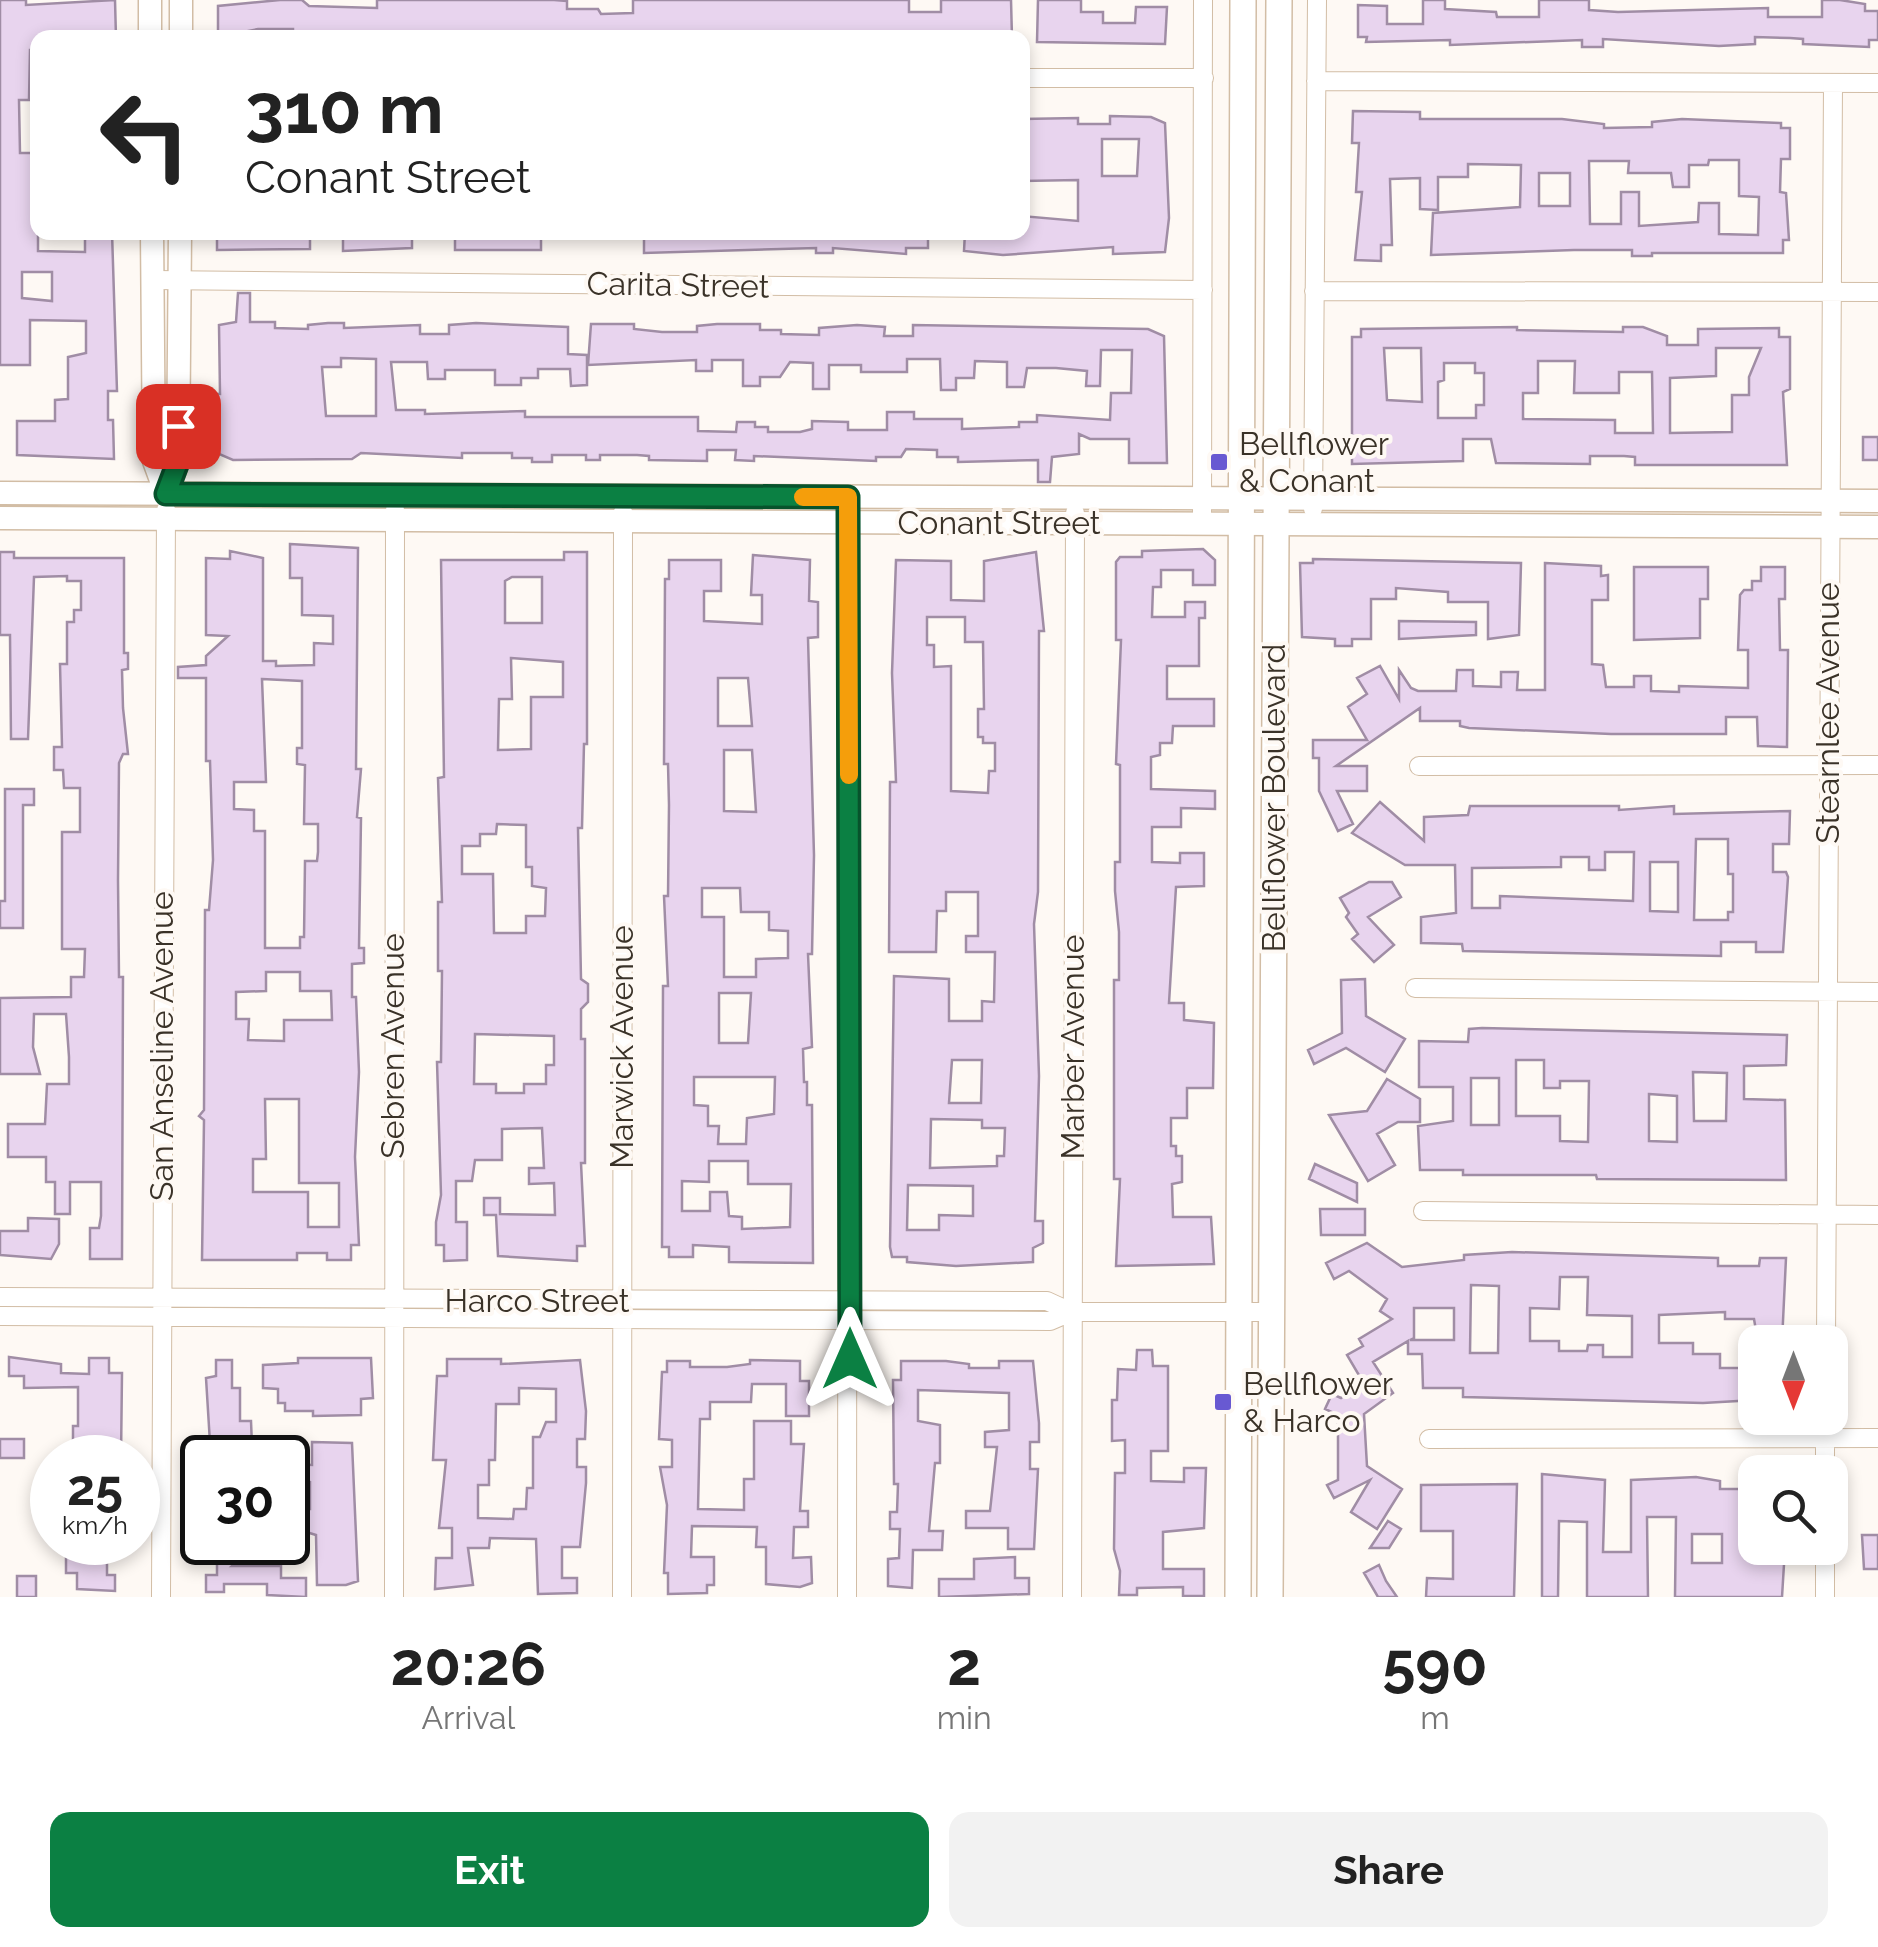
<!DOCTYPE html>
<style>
:root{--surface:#fff;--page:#f2f2f2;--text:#222;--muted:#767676;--accent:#0b8043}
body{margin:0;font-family:Raleway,sans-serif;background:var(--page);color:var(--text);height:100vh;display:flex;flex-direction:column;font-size:38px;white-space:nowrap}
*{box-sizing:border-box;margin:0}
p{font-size:32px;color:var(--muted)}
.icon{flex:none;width:55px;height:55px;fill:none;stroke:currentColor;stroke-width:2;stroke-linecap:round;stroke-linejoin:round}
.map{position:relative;height:1597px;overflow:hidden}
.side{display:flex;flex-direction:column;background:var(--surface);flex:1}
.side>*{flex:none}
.guide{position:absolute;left:30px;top:30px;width:1000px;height:210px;border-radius:20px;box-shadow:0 5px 15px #0003;background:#fff;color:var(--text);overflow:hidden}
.needle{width:65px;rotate:180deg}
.buttons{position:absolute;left:1738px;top:1325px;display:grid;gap:20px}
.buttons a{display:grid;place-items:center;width:110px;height:110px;border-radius:20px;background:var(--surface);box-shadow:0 5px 15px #0003;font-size:50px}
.speed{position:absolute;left:30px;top:1435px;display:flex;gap:20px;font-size:50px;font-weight:700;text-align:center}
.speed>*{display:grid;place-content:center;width:130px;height:130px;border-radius:50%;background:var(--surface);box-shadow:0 5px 15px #0003;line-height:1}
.speed small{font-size:25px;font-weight:400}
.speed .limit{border:5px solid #111;border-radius:15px;background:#fff;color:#111}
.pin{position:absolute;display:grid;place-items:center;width:85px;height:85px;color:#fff;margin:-42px;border-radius:20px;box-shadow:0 5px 15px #0006}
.me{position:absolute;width:110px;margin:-55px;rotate:0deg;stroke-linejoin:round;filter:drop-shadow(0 0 8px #0008)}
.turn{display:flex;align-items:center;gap:35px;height:210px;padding:0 50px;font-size:45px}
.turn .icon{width:130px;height:130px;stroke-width:2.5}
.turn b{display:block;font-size:70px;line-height:85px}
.eta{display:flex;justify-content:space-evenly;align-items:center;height:170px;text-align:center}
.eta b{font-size:60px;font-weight:700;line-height:70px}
.cta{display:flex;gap:20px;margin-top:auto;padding:20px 50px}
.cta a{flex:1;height:115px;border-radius:20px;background:var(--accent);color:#fff;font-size:40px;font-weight:700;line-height:115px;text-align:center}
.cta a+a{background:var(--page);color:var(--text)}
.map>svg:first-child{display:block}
</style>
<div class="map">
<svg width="1878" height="1597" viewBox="0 0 1878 1597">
<rect width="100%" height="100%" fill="#fef9f4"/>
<!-- building -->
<path fill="#e8d4ee" stroke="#a08da5" stroke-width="2.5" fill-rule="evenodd" d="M0 0H26V5L115 0 116 38H38V50H30L29 100H19L20 153H38V251L85 252V232H112L117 391H108V420H113L114 459 17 455V421H55V400L68 399V357L86 353V321L30 320V365H0ZM22 272H52V301L22 298Z
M280 0H302L309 6 377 8V0H554L567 1V9H598L601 14 633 13V0H909V12H941V0H1011L1012 38H445L372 33V38H293V29H258L243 32V38H218V6Z
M1038 0H1081V12H1103V23H1135L1136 7H1167L1165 44 1037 42Z
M1423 0H1445V9L1496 12 1497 17H1539V0H1589V10L1618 12 1768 8V17H1822V0H1840L1865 4V11H1878V40H1869V47L1803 44V39L1790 38 1755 37V44L1719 46 1603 39V47H1582V40L1450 45V40L1366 42 1367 37H1358V5L1387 6V24H1423Z
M1353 111 1420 112V119H1562L1604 124V128L1652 127V122L1682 119 1781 123V128H1790V159H1781L1780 192 1786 193 1789 240H1783V253H1652V256H1632V250H1574L1431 255 1433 213 1520 207 1521 165 1468 164V177H1438V210L1420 209V178L1390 179 1392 245H1381V261L1355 260 1362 192H1356L1359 143H1352ZM1709 160H1739V196L1759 197 1758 235 1719 234V203H1699L1698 222 1639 226V192H1621V224H1590L1589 161H1629L1628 173H1671L1673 187H1689V165H1708ZM1539 173H1570V206H1539Z
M1110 116 1151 117 1165 123 1169 218 1165 252 1113 254V247L1003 255 964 251 965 232H1022V216L1078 221V180L1022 181V119L1078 118V124H1110ZM1102 139H1139L1137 176H1102Z
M217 232H310V249L217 250Z
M343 232H412V248L343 251Z
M455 232H541V250H455Z
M644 232H928V248H906V254L833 248V253H816V248L644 253Z
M238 293H250V322H275V328L308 329V325L328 323H344V328L420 325V334H449V325L476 323 568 327V354L587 355V385L571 386 570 369H538V378H521V385H495V370H445V379H428L427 362H391L396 410H425V414L525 411V417H698V431L736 432 737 422H755V427H768V432H800L812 429V421L848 422V430H887V412H914V419H962V429L1019 427V422H1037V415L1110 420 1111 393H1131L1132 350H1101L1100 386H1086L1087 371 1056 368H1027L1024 387H1007V362L975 361 974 378H956V390H941L940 359H907V372H861V365H829V389H813V363L790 362 780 377H760V386H743V360H712V371H696V360L588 365 591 324H634V329L662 332H697V326L717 324H760V330H781V334L819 335V328L857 325 885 327 884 336H913V325L1148 329 1164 336 1167 463H1129V439H1090L1079 434V454L1052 457 1050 482H1038V460L958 462V457H937V450L906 449 901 457H876V461L754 456V461L735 460 736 450H707V461L649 460V456L637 455H600V460H586V455H552V462H532V458H512V453H462V458L361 453 352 459 233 460 219 454 214 394H220L219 325 236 322ZM341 358 376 359V416H326L322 367H341Z
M1517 327V330L1623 332V327H1643L1667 336V345H1698V329L1779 328V337H1790V389L1783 392 1787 465H1635V457L1624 456H1590V464L1496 463 1491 439H1463V461L1352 464V337H1361V329ZM1384 348H1421L1422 402 1387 400ZM1716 348H1761L1749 377V395H1732V432L1670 433V378L1716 376ZM1538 361H1575L1574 393H1619V372H1652L1653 433H1615V420L1523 419V393H1538ZM1444 363H1475V373H1484V405H1476V418H1438V382L1444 380Z
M1863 437H1878V460H1863Z
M290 544 358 548 356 769H361L357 817 361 818 359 948H364V963L352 964V997H356L359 1072 355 1157 359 1245H351V1260H327V1253H297V1260H202L204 1120 199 1116 204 1110 205 910H209L213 860 210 761H206V678H178V667L206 665V656L228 636 206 635V558L230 559V551L263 558V661H276V666L314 665V643L333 644V616L302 615V578H290ZM262 679 302 681V748H297V764L305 765 304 824H318V852L317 861H305L304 937H300V948H265V831H254V810L234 809V782H266ZM266 972H300V991H331L332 1020H284V1041L248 1040 249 1019H236V992L266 991ZM265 1099H299V1183H339V1227H308V1192H253V1159H266Z
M1203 549 1215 560V585H1193V570H1161V587H1153L1152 617H1185V602H1205V618H1199V666H1167V699H1214V726H1173L1172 743H1160V755L1151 757V789L1215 791V809L1181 808V827H1152V862L1180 863V853H1204V886L1176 887 1169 1003H1184V1020L1214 1023 1213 1088H1187V1118H1171V1146H1176V1156H1182V1182L1172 1184 1173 1217H1211L1214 1264 1116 1266 1120 1179H1114V980H1119V932L1115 891V862H1120V765L1116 764 1121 640H1116V562L1120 557H1142V551Z
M0 552H14V558H124V653H128V669L122 670 123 708 128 754H123L119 763 118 880 119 977H123L122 1259H90V1228H99L101 1216V1182H70V1214H55V1182H46V1157H8V1124H45L47 1084H69V1057L66 1014H34L33 1047 40 1074H0V998L71 997V977H84L85 949H62V832H80V788H64L63 770H54V747H62L60 664H67V622H74V610H81V581H67V576L34 577 28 739H11L10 635H0Z
M564 552H587V744H584L582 828H578L581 979 588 984V1002L581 1009V1039H585V1163H581L585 1246H577V1261L498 1256 496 1215H484V1198H500V1214L555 1215 554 1183 529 1184V1168H544L542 1128 502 1129V1160H475L472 1181H456V1222H467V1260L444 1261V1245H436V1222L441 1195 437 1062H441L442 971H438V902H442L438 778 444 777 441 560H564ZM512 577H542V623H505V581ZM511 658 563 662V697H531V749L498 750 499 699H512ZM497 824 526 825V867H532V886L546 888 545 916H526V933H494L493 874H462V846H480V834H496ZM475 1034 554 1036V1065H546V1084H524V1093H496V1084H474Z
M1036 552 1044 631H1039L1038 892 1034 924 1039 1076 1035 1221H1043V1243L1033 1248V1262L956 1266 907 1262V1257H892L890 1247 894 976 949 979V1021H982V1001L994 1002 995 952H966V936H978V892H946V911H937L936 952H889L890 782H896L892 673 896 560 951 561V600L984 601V561ZM927 617H965V642H983L984 709H978V737H983V743H995V771H989L988 793 951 791V666L934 667V645H927ZM952 1060H982L981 1103H949ZM931 1119 982 1120V1128H1005L1004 1156H997V1166L930 1168ZM908 1185 973 1186V1216L939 1215V1230H907Z
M753 555 810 560 809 601 818 602V637L808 638 814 855 812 954H808L812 1047 803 1049 804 1082H807V1105H812L813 1263 729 1262V1247L693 1245V1257H669V1247H662L663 986H668L664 896H668L669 805 668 764H664L665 579H669V560H721V591H704V621L762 624V595H751ZM718 678H748L752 726H718ZM724 750H752L756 812 724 811ZM702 888H740L741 912H769V930L788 931V958L756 959V977H724V917H702ZM719 993H751L748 1043H719ZM694 1077H775L774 1114 747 1118 746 1144H718L719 1126H708V1106L694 1105ZM709 1161H748V1184H791L790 1227 742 1229V1217L729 1216 727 1192H710V1211H682V1181L709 1182Z
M1313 559 1521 563 1519 635 1488 639V602H1448V592L1396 588V599H1371V639H1352V646H1335V639L1302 637 1300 563H1313Z
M1545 563 1601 566V576L1608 575V600H1592V664L1603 665 1606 687H1634V676H1651V691L1679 692V686L1748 688V650H1738L1740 595 1744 590H1752V581H1761V567H1785V599H1779L1780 650H1788L1787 747 1758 746 1757 717H1726V734H1611L1469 728 1460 726V721H1420V708L1336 766H1367V791H1337L1353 824 1338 831 1319 791V758H1313V740H1367L1348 707 1367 694 1357 678 1380 666 1399 699V670L1411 688 1418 691H1456L1457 670H1473V686L1501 687V672H1518L1517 690H1545Z
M1634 567H1708V599H1700V638L1634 640Z
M1399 621 1476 622V635L1399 639Z
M5 789H34V805H23V928H0V901H5Z
M1380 802 1424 841V817L1468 815 1470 806H1619V810L1674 806V814L1790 811 1789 844H1773V872H1786L1788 877 1783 952H1756V942H1721V956L1463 951 1462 944 1421 943V917L1456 913 1455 865H1405L1352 833ZM1696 839H1728V874H1733V912H1728V920H1694ZM1605 852H1634L1633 901 1500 896V908H1472V868L1561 867V857H1589V870H1605ZM1650 862H1678V912L1650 911Z
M1369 882H1392L1401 897 1368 917 1394 945 1374 962 1352 939 1358 934 1346 917 1349 913 1340 898Z
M1365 979 1366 1016 1405 1039 1385 1072 1346 1048 1314 1064 1308 1050 1342 1033 1341 980Z
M1482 1028 1787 1035 1786 1065 1744 1066V1099L1785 1100 1786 1180 1597 1179 1596 1175H1463V1170H1420L1418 1126 1453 1121V1087H1419V1041L1468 1042 1469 1029ZM1516 1060H1544V1088H1560V1081H1589L1588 1142 1560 1141V1116H1516ZM1693 1072 1727 1073 1726 1121H1694ZM1471 1078H1499V1125H1471ZM1649 1094 1677 1096V1142L1649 1141Z
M1387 1079 1420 1099V1122H1398L1377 1134 1395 1165 1368 1181 1329 1115 1367 1111Z
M1315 1164 1357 1183V1202L1309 1179Z
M1320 1209H1365V1235H1321Z
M28 1218 59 1219V1244L51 1259 0 1255V1231H28Z
M1367 1243 1402 1267 1464 1260V1255L1512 1252 1718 1258V1266H1759L1760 1258H1786L1782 1342H1758L1754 1319H1725V1312L1659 1315V1343H1693V1354H1720V1368H1745L1744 1381H1755V1400L1703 1403 1463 1397V1388H1423L1422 1354H1408V1341L1373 1362 1393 1393 1364 1414 1367 1466 1402 1489 1377 1529 1351 1512 1370 1480 1334 1498 1327 1485 1338 1480V1415L1325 1409 1332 1394 1341 1398 1363 1382 1347 1355 1363 1346 1359 1339 1392 1319 1380 1311 1387 1299 1349 1271 1334 1279 1326 1263ZM1560 1277H1588L1587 1315 1632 1316V1357H1603V1345H1588L1587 1351H1559V1341H1530V1308L1559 1309ZM1471 1285 1499 1286 1498 1353H1470ZM1414 1308H1454V1340H1410L1414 1338Z
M1137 1350H1152L1153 1366H1168V1451H1151V1481L1184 1482V1468H1206L1204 1528 1163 1532V1569H1204V1596H1183V1587L1137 1588V1595H1119L1120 1571 1114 1549 1115 1473H1125V1440L1112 1441V1400H1117L1118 1369 1136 1370Z
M9 1357 61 1364V1373L89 1374V1358H109V1373H122L121 1458H82V1442H73V1426H78V1387L24 1388V1376H9Z
M298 1358H371L373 1398 361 1399V1415L313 1416V1411H285V1403H278V1389L263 1388V1365L298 1363Z
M447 1359H501V1364L580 1360 586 1411 585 1439H577V1467H586V1483L580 1547H562V1578H577V1593L538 1594 536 1539 490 1538 489 1548H468L473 1585 435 1589 436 1558H452V1528H439L446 1460H433L437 1376H447ZM519 1388 556 1389V1422H546L540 1437H533V1488H527L526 1509H514L513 1519 478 1518V1485H489V1460H495L496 1404H519Z
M216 1360H232V1388H240V1421H251L252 1446 271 1458H202V1443H210L206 1378 216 1376Z
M750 1360 800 1361V1381H809V1416H786V1384H752L751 1402H710V1419H700L698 1509 744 1510V1479H754V1421H791V1444H804L800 1511H808V1527H794L793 1558 811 1557 812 1583 800 1587 766 1584V1547H756L757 1527 692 1526 691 1557H714V1585H707V1593L668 1594V1573H664L667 1505 660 1467H672V1440L659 1439 662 1372H667V1361H690V1367H727L750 1364Z
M901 1361H946L969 1364V1368H999V1361H1033L1039 1423V1442H1030V1469H1038L1034 1549H1008V1528H966V1511H990L997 1447H985V1432L1009 1430V1393L918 1390V1421L940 1425V1463H935L929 1531H943L942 1550H913L912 1588 888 1586V1559L899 1558 900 1529H890V1512H897L898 1484H894L893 1380H901Z
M0 1439H24V1458H0Z
M312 1442 352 1443 358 1581 346 1585H317L316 1535 303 1531 302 1509H310V1482L294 1479V1464L312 1465Z
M1542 1474 1605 1480 1603 1552H1631V1480L1696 1477 1720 1481V1489H1742V1498H1755V1548H1785L1782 1597H1675L1676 1517H1647L1648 1597H1587V1522L1559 1521 1558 1597H1542ZM1692 1534H1722V1563H1692Z
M1517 1484 1514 1597H1426L1427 1578 1453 1579V1531H1421V1485Z
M1388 1521 1401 1529 1389 1548H1370Z
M1862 1535H1878V1569H1864Z
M74 1542H107V1575H115V1591L77 1589V1573H66V1554H75Z
M217 1542H259L232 1566H281V1578H306V1597L267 1595V1584H224V1592H206V1575H217Z
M1015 1557V1578H1029V1594L939 1597V1579H974V1559Z
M1379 1565 1386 1581 1397 1597H1378L1364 1573Z
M17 1576H36V1597H17Z"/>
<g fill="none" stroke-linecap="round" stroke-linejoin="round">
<defs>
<path id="minor" d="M1022 78H1204
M1316 81 1878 83
M153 280 1203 290
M1314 291 1878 292
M1313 509 1317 0
M1202 524 1203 0
M1419 766 1878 765
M1415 988 1878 992
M1423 1211 1878 1215
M0 1297 1047 1301 1071 1312
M0 1316 1050 1321 1071 1312H1271
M1826 1342 1833 83
M1429 1439 1878 1438
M1825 1472V1418
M161 1597 166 510
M394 1597 395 510
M622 1597 623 512
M847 1597 848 513
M1072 1597 1075 513
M1825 1597V1548"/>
<path id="tertiary" d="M181 0V38
M150 38V0
M152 232 154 461 166 494
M0 493 1878 501
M166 494 178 462 180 232
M0 518 1878 527"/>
<path id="secondary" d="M1238 1597 1243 0
M1270 1597 1279 0"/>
</defs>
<!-- minor casing -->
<use href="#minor" stroke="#d2bda5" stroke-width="20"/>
<!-- tertiary casing -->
<use href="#tertiary" stroke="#d2bda5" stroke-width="25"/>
<!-- secondary casing -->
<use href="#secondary" stroke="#d2bda5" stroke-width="28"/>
<!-- minor -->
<use href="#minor" stroke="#fff" stroke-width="18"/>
<!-- tertiary -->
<use href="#tertiary" stroke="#fff" stroke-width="22"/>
<!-- secondary -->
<use href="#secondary" stroke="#fff" stroke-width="25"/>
</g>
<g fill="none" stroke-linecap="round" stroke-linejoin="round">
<defs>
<path id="route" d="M178 426V462L166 494 848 497 850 1359"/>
</defs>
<!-- route casing -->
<use href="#route" stroke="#07532c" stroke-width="25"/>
<!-- route -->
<use href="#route" stroke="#0b8043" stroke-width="18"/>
<!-- slow -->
<path stroke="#f59e0b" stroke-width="18" d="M803 497H848L849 775"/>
</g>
<!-- markers -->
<g fill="#6859d2" stroke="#fef9f4" stroke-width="4">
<rect x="1209" y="452" width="20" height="20" rx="5"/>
<rect x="1213" y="1392" width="20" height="20" rx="5"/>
</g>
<g text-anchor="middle" stroke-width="8" stroke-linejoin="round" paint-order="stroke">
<!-- street labels -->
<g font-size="32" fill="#3a3228" stroke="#fef9f4">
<text transform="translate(678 285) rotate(1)" y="11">Carita Street</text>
<text x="999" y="534">Conant Street</text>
<text transform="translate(1828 713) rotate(-90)" y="11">Stearnlee Avenue</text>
<text transform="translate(1274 798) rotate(-90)" y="11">Bellflower Boulevard</text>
<text transform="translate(162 1046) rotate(-90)" y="11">San Anseline Avenue</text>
<text transform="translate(393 1046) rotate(-90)" y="11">Sebren Avenue</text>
<text transform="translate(622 1047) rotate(-90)" y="11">Marwick Avenue</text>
<text transform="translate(1073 1047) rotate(-90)" y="11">Marber Avenue</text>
<text x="537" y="1312">Harco Street</text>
</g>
<!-- poi labels -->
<g font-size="32" fill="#3a3228" stroke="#fef9f4" text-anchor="start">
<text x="1239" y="455">Bellflower<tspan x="1239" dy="37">&amp; Conant</tspan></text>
<text x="1243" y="1395">Bellflower<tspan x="1243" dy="37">&amp; Harco</tspan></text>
</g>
</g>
</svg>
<div class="buttons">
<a><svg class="needle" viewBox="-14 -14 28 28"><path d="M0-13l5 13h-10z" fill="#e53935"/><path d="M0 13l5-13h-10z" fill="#767676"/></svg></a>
<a><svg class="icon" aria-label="search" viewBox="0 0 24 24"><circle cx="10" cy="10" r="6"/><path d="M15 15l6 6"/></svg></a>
</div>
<div class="speed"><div>25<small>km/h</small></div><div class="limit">30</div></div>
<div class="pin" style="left:178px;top:426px;background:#d93025"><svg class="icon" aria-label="arrive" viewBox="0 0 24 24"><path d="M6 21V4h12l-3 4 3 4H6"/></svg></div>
<svg class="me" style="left:850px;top:1359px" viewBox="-20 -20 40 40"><path d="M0-17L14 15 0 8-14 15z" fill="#0b8043" stroke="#fff" stroke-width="4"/></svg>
<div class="guide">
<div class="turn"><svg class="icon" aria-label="left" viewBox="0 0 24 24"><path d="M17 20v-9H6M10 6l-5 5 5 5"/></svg><div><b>310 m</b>Conant Street</div></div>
</div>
</div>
<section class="side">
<div class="eta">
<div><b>20:26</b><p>Arrival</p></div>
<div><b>2</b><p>min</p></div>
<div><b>590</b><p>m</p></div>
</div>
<div class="cta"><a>Exit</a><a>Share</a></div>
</section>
